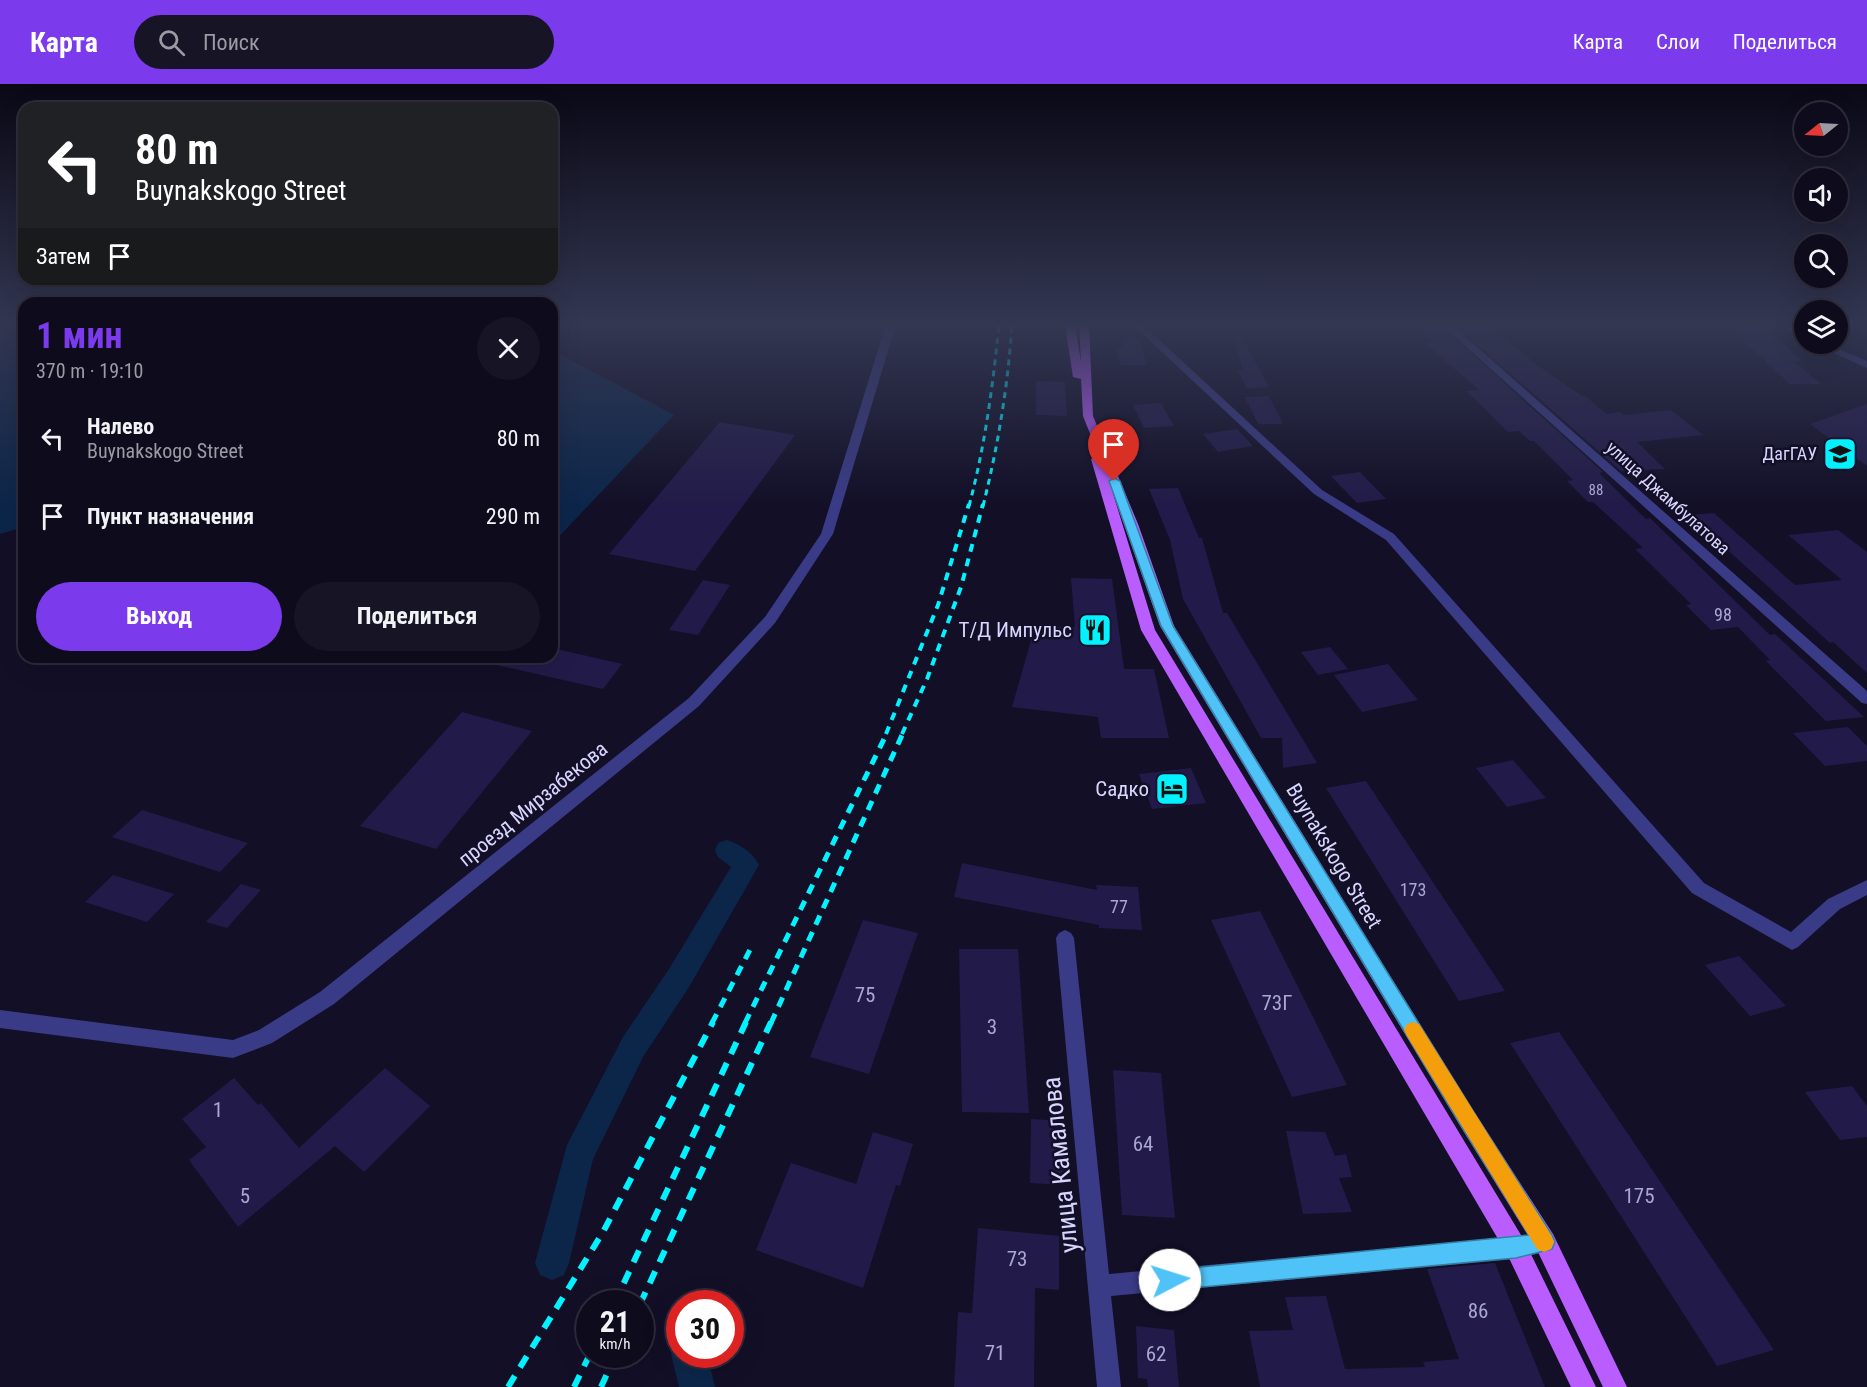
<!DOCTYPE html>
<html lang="ru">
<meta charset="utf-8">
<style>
:root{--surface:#0e0b1d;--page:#171426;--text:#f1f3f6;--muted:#9b9ba4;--line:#2e2b3b;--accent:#7c3aed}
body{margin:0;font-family:"Roboto Condensed",sans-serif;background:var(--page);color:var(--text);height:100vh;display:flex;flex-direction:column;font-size:22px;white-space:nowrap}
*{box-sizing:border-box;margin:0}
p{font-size:20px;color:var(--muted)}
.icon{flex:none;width:33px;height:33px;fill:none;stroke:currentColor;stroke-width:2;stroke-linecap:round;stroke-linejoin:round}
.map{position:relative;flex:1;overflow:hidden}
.drawer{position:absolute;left:18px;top:213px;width:540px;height:366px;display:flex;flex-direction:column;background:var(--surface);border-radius:18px;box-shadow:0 6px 24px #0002,0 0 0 2px var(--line)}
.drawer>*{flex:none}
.top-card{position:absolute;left:18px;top:18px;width:540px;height:183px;border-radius:18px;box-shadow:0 6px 24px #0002,0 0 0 2px var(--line);background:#202124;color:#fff;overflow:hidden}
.needle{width:39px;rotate:252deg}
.controls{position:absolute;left:1794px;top:18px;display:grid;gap:12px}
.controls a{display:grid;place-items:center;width:54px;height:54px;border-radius:50%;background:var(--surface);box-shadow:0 6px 24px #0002,0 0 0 2px var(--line);font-size:30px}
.speed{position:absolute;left:576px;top:1206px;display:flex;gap:12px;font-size:30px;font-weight:700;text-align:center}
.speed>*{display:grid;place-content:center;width:78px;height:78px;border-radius:50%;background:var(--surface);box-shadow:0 6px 24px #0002,0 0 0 2px var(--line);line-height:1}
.speed small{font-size:15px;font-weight:400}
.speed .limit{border:9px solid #d22;background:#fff;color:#111}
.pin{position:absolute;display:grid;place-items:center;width:51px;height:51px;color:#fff;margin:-62px -26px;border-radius:50% 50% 50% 0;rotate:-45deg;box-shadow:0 0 6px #0007}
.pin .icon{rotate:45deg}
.me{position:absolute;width:66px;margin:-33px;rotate:85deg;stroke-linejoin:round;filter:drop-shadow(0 0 4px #0008)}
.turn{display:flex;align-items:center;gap:21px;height:126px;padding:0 18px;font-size:27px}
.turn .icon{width:78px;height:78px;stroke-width:2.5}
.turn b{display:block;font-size:42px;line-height:51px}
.then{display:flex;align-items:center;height:57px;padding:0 18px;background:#0003;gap:12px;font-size:22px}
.round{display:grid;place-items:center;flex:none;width:63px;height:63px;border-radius:32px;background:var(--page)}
.headline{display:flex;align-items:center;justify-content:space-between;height:102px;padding:0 18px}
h1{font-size:36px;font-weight:700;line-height:45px;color:var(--accent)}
.cta{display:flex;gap:12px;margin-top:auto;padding:12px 18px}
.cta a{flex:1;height:69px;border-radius:36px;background:var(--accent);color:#fff;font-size:24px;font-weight:700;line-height:69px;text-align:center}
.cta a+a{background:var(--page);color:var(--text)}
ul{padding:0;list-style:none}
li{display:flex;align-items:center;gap:18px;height:78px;padding:0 18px}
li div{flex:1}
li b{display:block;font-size:22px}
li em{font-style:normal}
header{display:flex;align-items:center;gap:36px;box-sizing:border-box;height:84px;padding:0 30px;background:var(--accent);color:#fff}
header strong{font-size:28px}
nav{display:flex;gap:33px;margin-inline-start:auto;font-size:21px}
.search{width:420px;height:54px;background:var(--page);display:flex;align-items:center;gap:15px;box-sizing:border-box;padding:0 21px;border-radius:33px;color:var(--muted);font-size:22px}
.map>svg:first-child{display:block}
</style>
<header>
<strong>Карта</strong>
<div class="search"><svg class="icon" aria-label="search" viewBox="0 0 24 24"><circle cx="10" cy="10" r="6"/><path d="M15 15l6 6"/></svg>Поиск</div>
<nav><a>Карта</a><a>Слои</a><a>Поделиться</a></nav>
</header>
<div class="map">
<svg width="1867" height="1303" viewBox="0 0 1867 1303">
<rect width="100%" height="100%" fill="#120f27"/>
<!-- water -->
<path fill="#0c264a" d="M0 240H24V443L0 450Z
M552 266 674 331 552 460Z"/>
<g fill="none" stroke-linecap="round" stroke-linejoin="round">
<!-- canal -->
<path fill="#0c264a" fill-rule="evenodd" d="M727 756C740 760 753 769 759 781L689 903 643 973 593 1075 569 1179 564 1191 552 1196 540 1191 535 1179 567 1061 623 953 669 885 731 783 718 773 715 766 718 759Z
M680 1256V1270H707L715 1303H679L671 1270 677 1258Z"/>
</g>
<!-- building -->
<path fill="#221b49" d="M1412 240H1439L1603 388 1599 389 1646 435 1650 434 1770 551 1775 550 1864 633 1826 637 1766 577 1770 576 1738 543 1711 546 1686 521 1691 520 1635 465 1643 464 1593 418H1588L1567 397 1573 396 1534 357H1530L1519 347 1508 348 1466 307 1479 306 1424 258H1432Z
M1454 240H1486L1541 284 1582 312H1585L1607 330 1620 328 1624 331 1671 326 1703 351 1637 358 1665 385 1621 387Z
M1726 240H1759L1803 277H1793L1821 300H1790Z
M1241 252 1269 303 1247 304 1237 286H1243L1234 255Z
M1121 255H1139L1147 281H1121L1115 263H1124Z
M1036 297 1065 298 1067 332 1036 331Z
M1269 312 1283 340H1258L1245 313Z
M1161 319 1174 342 1144 344 1133 321Z
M1867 320V382L1810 340Z
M720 338 795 351 695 487 609 470Z
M1237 345 1253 362 1218 368 1203 350Z
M1360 388 1386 415 1357 419 1331 392Z
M1178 404 1199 454H1202L1223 529H1227L1317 679 1283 684 1282 654H1261L1183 515 1170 456 1149 405Z
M1714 429 1795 501 1842 496 1788 451 1838 446 1867 468V589L1833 558 1830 559 1689 431Z
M1071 494 1112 495 1124 585H1154L1169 654H1101L1098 633 1012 623 1035 542 1075 543Z
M703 496 730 501 698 551 669 546Z
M1330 563 1348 585 1318 591 1301 568Z
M552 564 622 580 603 605 492 580 493 573H552Z
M1388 580 1418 616 1362 628 1334 591Z
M462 628 532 647 436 765 360 742Z
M1848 643 1867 662V677L1825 682 1793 649Z
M1513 676 1546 714 1507 723 1476 684Z
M1191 684 1206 719 1152 725 1139 690Z
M1366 697 1505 907 1459 917 1326 704Z
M142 726 248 759 220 788 112 753Z
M962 779 1097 806 1096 801 1138 803 1142 846 1099 844V841L954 813Z
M113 791 174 810 147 838 85 818Z
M241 800 261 806 227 844 206 838Z
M1260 827 1347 1001 1292 1013 1211 836Z
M863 836 918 849 869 990 810 973Z
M959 865H1018L1029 1029 962 1028Z
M1739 872 1786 922 1750 932 1705 881Z
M1559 948 1774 1266 1717 1282 1510 959Z
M385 984 430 1022 364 1088 335 1062 238 1143 189 1076 206 1063 182 1035 234 994 258 1021 261 1019 299 1064Z
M1113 986 1161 989 1175 1134 1122 1131Z
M1852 1002 1867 1022V1053L1840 1056 1805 1008Z
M1031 1035 1064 1037V1101L1030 1099Z
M1286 1047 1325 1048 1335 1072 1346 1070 1352 1093 1339 1094 1352 1128 1303 1130Z
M873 1048 913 1060 900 1102 896 1101 863 1204 756 1166 791 1079 856 1100Z
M978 1144 1059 1152V1206L1035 1204 1034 1303H954L958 1228 972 1229Z
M1495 1179 1545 1303H1260L1249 1247 1293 1246 1285 1213 1326 1212 1345 1285 1425 1283 1423 1278 1459 1275 1427 1185Z
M1136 1242 1174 1246 1179 1303H1148L1147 1295 1138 1294Z"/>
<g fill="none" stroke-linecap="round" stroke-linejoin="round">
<!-- street -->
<path fill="#3a3b87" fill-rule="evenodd" d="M886 240H896L833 450 775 539 699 622 334 920 272 959 233 974 0 944V926L233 956 259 946 320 908 689 614 765 533 821 450Z
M1132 240H1142L1322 406 1394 450 1704 799 1791 848 1828 815 1867 796V811L1840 825 1798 863 1792 866 1692 809 1386 456 1314 410Z
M1441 240H1451L1867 607V620L1862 619Z
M1778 240H1789L1804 249V256Z
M1814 260H1826L1867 277V284Z
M1065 846 1071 849 1074 854 1109 1190 1516 1153 1545 1147 1553 1150 1556 1158 1553 1166 1516 1175 1111 1212 1121 1303H1097L1056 854 1059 849Z"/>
<!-- primary -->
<path fill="#ba5dff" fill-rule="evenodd" d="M1065 240H1075L1081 278 1079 240H1089L1093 332 1138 440 1174 542 1473 1026 1553 1150 1627 1303H1603L1537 1166 1459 1040 1160 542 1111 403 1155 546 1524 1156 1596 1303H1571L1508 1172 1141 546 1091 375 1099 372 1083 332 1081 295 1073 293Z"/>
<!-- rail-far3 -->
<path stroke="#02f3ff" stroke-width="3" stroke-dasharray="6 5" stroke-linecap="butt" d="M969 422C985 362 993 301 999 240
M983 422C998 362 1008 302 1012 240"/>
<!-- rail-far2 -->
<path stroke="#02f3ff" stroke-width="4" stroke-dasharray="8 7" stroke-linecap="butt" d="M886 650 938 521 969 420
M902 650 927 595 961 503 983 420"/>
<!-- rail-far1 -->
<path stroke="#02f3ff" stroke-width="5" stroke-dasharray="10 8" stroke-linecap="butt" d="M712 939 753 860
M745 939 887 649
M771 939 903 649"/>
<!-- rail -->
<path stroke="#02f3ff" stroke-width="6" stroke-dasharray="13 10" stroke-linecap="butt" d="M614 1220 746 938
M640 1220 771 938
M508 1303 603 1148 713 938
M574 1303 590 1270
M601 1303 616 1270"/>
</g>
<!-- sky -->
<linearGradient id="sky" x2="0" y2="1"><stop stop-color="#0a0815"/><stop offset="0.57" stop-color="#333752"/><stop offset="1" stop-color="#333752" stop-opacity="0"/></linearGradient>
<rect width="1867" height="422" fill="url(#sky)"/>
<!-- route -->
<path fill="#4fc3f7" stroke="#337fa1" stroke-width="1.5" d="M1114 394 1120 397 1173 542 1473 1027 1552 1151 1555 1158 1552 1165 1516 1174 1170 1206 1162 1203 1159 1196 1162 1189 1170 1186 1529 1151 1460 1040 1161 542 1109 397Z"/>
<!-- slow -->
<path fill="#f59e0b" d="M1413 938 1419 940 1551 1151 1554 1158 1551 1165 1544 1168 1537 1165 1407 952 1404 946 1407 940Z"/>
<!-- icons -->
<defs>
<symbol id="university-square" viewBox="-11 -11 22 22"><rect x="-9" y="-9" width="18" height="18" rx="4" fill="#02f3ff" stroke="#120f27"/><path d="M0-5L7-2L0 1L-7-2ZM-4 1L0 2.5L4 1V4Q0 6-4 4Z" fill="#111"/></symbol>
<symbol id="restaurant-square" viewBox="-11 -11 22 22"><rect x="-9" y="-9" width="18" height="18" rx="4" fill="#02f3ff" stroke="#120f27"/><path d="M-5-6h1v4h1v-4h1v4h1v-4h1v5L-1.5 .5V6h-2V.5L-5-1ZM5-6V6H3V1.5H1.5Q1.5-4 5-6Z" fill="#111"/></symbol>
<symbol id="hotel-square" viewBox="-11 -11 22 22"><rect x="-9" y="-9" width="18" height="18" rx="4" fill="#02f3ff" stroke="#120f27"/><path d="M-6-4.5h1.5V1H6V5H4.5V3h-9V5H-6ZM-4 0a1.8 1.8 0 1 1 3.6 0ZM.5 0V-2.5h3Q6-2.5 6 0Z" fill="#111"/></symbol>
</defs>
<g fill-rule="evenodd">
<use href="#university-square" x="1821" y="351" width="38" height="38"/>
<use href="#restaurant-square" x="1076" y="527" width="38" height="38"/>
<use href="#hotel-square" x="1153" y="686" width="38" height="38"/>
</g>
<g text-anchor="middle" stroke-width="5" stroke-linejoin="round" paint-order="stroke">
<!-- far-number labels -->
<g font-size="15" fill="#aaa7d2">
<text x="1596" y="411">88</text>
</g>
<!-- far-poi labels -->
<g font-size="18" fill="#d8d6ff" stroke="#120f27" text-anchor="end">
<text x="1817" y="376">ДагГАУ</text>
</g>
<!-- far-street labels -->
<g font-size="18" fill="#d8d6ff" stroke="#120f27">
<text transform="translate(1668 414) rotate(42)" y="6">улица Джамбулатова</text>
</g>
<!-- number labels -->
<g font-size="18" fill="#aaa7d2">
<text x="1723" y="537">98</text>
<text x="1413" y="812">173</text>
<text x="1119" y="829">77</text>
</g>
<!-- poi labels -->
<g font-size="21" fill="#d8d6ff" stroke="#120f27" text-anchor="end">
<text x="1072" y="553">Т/Д Импульс</text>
<text x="1149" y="712">Садко</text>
</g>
<!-- street labels -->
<g font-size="21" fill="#d8d6ff" stroke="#120f27">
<text transform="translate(533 720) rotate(-39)" y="7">проезд Мирзабекова</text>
<text transform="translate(1334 772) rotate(59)" y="7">Buynakskogo Street</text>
</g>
<!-- near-number labels -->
<g font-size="21" fill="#aaa7d2">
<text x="865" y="918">75</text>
<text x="1277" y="926">73Г</text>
<text x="992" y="950">3</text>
<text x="218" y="1033">1</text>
<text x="1143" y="1067">64</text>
<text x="245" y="1119">5</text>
<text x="1639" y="1119">175</text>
<text x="1017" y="1182">73</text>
<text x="1478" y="1234">86</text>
<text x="995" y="1276">71</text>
<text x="1156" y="1277">62</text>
</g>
<!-- near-street labels -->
<g font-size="26" fill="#d8d6ff" stroke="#120f27">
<text transform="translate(1060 1081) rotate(-96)" y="9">улица Камалова</text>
</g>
</g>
</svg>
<div class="controls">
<a><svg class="needle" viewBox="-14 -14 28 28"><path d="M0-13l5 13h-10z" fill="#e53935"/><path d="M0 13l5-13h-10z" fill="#9b9ba4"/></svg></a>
<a><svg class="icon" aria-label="sound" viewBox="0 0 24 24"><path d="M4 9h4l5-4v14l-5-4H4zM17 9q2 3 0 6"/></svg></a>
<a><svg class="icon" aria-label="search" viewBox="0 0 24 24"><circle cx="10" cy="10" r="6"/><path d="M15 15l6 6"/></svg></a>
<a><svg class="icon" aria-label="layers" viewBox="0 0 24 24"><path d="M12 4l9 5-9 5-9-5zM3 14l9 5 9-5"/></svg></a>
</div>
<div class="speed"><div>21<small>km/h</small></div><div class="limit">30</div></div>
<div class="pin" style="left:1114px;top:397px;background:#d93025"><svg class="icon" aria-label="arrive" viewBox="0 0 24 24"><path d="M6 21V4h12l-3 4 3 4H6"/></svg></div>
<svg class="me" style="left:1170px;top:1196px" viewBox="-20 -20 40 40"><circle r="19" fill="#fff"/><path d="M0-13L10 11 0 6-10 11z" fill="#4fc3f7"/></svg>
<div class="top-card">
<div class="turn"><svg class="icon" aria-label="left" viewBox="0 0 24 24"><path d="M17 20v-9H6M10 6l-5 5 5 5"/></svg><div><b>80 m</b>Buynakskogo Street</div></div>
<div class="then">Затем<svg class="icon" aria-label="arrive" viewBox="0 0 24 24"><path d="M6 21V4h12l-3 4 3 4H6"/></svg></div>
</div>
<section class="drawer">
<div class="headline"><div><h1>1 мин</h1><p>370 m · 19:10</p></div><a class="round"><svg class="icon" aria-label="close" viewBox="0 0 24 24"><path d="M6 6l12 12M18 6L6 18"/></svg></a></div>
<ul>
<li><svg class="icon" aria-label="left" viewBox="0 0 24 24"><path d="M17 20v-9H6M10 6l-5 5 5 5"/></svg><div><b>Налево</b><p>Buynakskogo Street</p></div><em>80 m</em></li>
<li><svg class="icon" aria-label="arrive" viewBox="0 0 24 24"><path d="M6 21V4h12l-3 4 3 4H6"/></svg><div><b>Пункт назначения</b></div><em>290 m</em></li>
</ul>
<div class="cta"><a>Выход</a><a>Поделиться</a></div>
</section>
</div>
